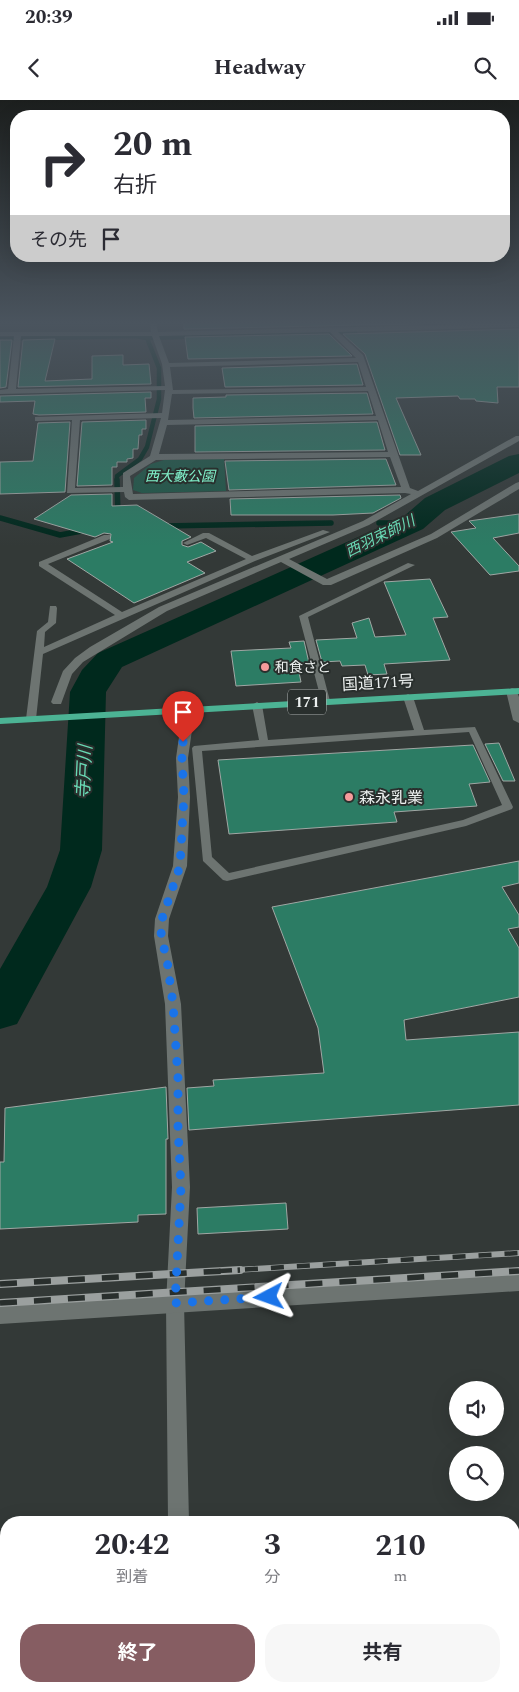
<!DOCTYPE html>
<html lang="ja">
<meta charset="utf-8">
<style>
:root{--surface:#fff;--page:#f7f7f7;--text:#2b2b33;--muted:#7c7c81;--accent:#865d62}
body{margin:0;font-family:Spectral,"Noto Sans JP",serif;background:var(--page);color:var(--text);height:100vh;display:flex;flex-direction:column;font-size:19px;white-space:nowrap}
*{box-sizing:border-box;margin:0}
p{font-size:16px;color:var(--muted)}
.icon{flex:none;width:28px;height:28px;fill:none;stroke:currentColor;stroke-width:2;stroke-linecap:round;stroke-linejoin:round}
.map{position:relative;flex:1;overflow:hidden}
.drawer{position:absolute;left:0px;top:1416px;width:520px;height:176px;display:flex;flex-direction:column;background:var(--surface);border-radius:20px 20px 0 0;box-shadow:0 5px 20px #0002}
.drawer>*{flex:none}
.guide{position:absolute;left:10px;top:10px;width:500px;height:152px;border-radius:20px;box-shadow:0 5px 20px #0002;background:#fff;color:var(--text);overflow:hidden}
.buttons{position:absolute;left:449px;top:1281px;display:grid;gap:10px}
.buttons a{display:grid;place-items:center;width:55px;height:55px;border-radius:50%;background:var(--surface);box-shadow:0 5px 20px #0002;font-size:25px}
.pin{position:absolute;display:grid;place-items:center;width:42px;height:42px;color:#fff;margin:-51px -21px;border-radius:50% 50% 50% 0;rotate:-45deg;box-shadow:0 0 5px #0007}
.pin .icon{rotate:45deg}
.me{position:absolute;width:55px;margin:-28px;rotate:266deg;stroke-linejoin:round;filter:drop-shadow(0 0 4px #0008)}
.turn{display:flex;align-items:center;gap:18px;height:105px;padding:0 20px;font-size:22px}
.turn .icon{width:65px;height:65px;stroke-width:2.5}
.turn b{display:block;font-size:35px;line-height:42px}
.then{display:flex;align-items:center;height:48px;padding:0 20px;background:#0003;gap:10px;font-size:19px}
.eta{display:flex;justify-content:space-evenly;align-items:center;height:85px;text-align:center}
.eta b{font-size:30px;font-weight:700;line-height:35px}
.action{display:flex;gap:10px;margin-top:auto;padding:10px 20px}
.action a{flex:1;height:58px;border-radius:20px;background:var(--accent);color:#fff;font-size:20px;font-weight:700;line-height:58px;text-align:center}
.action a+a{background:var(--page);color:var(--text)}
.status{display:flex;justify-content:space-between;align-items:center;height:35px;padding:0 25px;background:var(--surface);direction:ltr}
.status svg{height:14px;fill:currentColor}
header{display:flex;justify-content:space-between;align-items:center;height:65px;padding:0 20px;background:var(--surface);font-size:22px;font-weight:700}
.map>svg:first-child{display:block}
</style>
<div class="status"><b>20:39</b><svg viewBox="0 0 49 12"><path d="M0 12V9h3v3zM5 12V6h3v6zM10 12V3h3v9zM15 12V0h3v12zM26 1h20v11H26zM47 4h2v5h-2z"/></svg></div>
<header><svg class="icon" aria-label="back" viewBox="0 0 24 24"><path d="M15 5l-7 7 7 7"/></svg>Headway<svg class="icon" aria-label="search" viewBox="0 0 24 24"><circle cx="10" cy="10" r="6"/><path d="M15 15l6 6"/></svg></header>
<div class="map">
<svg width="519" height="1592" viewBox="0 0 519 1592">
<rect width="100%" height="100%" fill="#333937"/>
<!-- green -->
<path fill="#1e5947" d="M224 359 226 391 142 393 133 390 134 378 151 364 164 360Z"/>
<!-- water -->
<path fill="#00291d" d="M519 355V368C494 378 447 391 432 414L425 410 429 401Z"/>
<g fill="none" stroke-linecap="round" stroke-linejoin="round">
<!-- stream-far1 -->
<path stroke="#00291d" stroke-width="4.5" d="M0 239 135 236 147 238
M117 381V376L140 359 147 347 159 299V268L147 238 355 232 353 223"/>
<!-- stream -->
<path stroke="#00291d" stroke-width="5.5" d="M117 380 118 416
M0 418 60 435 87 430
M379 423H413
M163 426 331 423"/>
<!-- river -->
<path fill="#00291d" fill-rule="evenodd" d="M519 354V373L445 410 423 429 122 567 106 592 102 750 91 787 17 924 0 929V869L47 787 60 750 70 592 82 570 98 553 403 417 425 398 509 356Z"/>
</g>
<!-- building -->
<path fill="#2c7c64" stroke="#a0a7a4" d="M184 223H449L184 229Z
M519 229V287H497L498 303 476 301 475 299H460L458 296 396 298 421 355H400L365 254 343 234Z
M329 234 352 256 188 259 185 237Z
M55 239 45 281 92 279V256L123 255V265L149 264 151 284 18 287 23 240Z
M0 240H12L6 287 0 288Z
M357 264 363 285 225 287 222 268Z
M151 292V298H145L146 312 39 315 33 314 35 301 0 302V296Z
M367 293 373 314 194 318 193 308V298L226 297V295Z
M146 320V329H142V335H139L138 349H133V358L127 359V362H117V367H112V385L77 386 82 322Z
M70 322 65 392 0 394V362L33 361 38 323Z
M377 322 385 350 195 352V326Z
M386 359 396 385 229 390 225 361Z
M112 394V406L137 405 191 437 182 441V445L188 447 201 442 216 451 187 462 205 473 134 503 67 459 113 442 110 441 111 434 104 433 95 437 34 419 71 395Z
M400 395 401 398 373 413 333 415H231L230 399Z
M519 414V433L493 438 519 466V471L490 475 451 432 476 428 469 421Z
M430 479 448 517 433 518 450 560 384 564 387 574 368 575 365 565 342 566 340 561 322 562 316 540 357 538 352 523 369 518 375 537 406 535 384 482Z
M304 541 309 563H297L301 582 236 586 231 551 291 548 289 542Z
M499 643 515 681H503L485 644Z
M473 645 490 682 469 684 477 706 394 712 397 722 229 734 218 660Z
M519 761V783L502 787 519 815V827L508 829 519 848V897L404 920 406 940 519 932V1005L189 1030 187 988 214 986 213 980 324 973 318 928 272 807Z
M166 987 168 1039H166V1114L138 1115V1122L0 1129V1062H4L5 1008Z
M286 1103 288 1129 198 1134 197 1108Z"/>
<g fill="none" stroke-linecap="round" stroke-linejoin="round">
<!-- service -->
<path fill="#6d7471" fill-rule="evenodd" d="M323 430 330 432 255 461 43 554 36 619 31 622 26 619 37 531 48 522 50 506H56L57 508 56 523 45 532 44 547 115 515 39 466V462L104 435H110V439L48 464 122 512 246 459 206 438 187 445 183 443 203 433H209L252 456Z
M408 463 415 465 308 517 330 601 325 604 322 603 299 516Z
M408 594 413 597 424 630 475 627 513 707 512 709 466 726 227 781 223 780 203 761 192 648 194 646 259 640 252 605 257 602 262 605 268 640 414 630 403 597ZM469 632 502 705 463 720 229 773 212 757 202 651Z"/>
<!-- minor -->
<path fill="#6d7471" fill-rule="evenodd" d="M150 223H156L158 232 519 223V227L338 232 363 255 410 388 418 391 516 336H519V341L369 425 289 459 327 479 431 434 516 383 519 382V389L437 438 331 485H323L281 462 167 511 83 562 72 574 61 604H53L51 602 63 571 75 558 90 547 159 507 363 421 411 394 405 393 129 400 125 397 124 392 67 393 72 320 38 321H35V317L162 313 165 290 0 294V290L8 289 14 236H0V232H151ZM330 232 356 258 169 263 159 236ZM21 236H152L162 264 165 286 16 289ZM358 262 366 287 173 290 170 267ZM368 291 376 316 168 320 172 294ZM161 318 150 356 123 373V387L75 388 80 320ZM378 320 388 352 159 354 167 325ZM390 357 401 387 133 394 130 376 156 360Z
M512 588 516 589 519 597V623L513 620 506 591Z
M189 606 195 609 188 658 190 697 187 766 169 819 168 836 181 904 190 1087 184 1203 189 1422H168L166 1203 172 1087 165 904 154 836 155 819 173 766 178 697 176 658 183 609Z
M514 1558H519V1582L514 1581Z
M170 1586H361L358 1592H169Z"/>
<!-- tertiary -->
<path fill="#6d7471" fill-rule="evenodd" d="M519 1173V1191L0 1224V1206Z"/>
<!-- trunk -->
<path fill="#4cb394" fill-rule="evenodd" d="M519 588V594L0 624V618Z"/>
<defs>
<path id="rail-far1" d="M219 1171 519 1153"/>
<path id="rail" d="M0 1184 240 1170
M0 1203 519 1171"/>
</defs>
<!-- rail-far1 casing -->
<use href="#rail-far1" stroke="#9ba09f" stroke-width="6"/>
<!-- rail casing -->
<use href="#rail" stroke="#9ba09f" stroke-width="8"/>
<!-- rail-far1 -->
<use href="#rail-far1" stroke="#292f2d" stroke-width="4.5" stroke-dasharray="13" stroke-linecap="butt"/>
<!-- rail -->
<use href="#rail" stroke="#292f2d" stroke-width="5.5" stroke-dasharray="17" stroke-linecap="butt"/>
</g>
<!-- sky -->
<linearGradient id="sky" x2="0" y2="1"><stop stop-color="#1c1f1e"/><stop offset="0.5" stop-color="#4a545e"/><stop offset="1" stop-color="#4a545e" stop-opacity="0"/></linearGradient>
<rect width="519" height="446" fill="url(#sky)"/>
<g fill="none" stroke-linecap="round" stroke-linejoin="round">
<!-- route -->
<path stroke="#1a73e8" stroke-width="9" stroke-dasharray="0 16.2" d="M183 642 182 658 184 696 180 766 162 819 161 836 167 860 173 904 178 978V1028L181 1087 175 1203 269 1197"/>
</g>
<!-- markers -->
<g fill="#f59b9b" stroke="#292f2d" stroke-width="2">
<circle cx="265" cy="567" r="5"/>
<circle cx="349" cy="697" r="5"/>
</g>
<g text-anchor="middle" stroke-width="4" stroke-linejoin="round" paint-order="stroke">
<!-- far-park labels -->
<g font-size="14" font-style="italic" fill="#81f1cb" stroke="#292f2d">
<text x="180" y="381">西大藪公園</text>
</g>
<!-- far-poi labels -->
<g font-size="14" fill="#ebefee" stroke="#292f2d" text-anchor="start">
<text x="275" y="572">和食さと</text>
</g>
<!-- far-water labels -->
<g font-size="15" font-style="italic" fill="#69dab5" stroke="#292f2d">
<text transform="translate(380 436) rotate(-26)" y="5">西羽束師川</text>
</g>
<!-- shield labels -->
<rect fill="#292f2d" stroke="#b1b5b4" stroke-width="1" x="288" y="589.5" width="38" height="25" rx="4"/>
<g font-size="15" font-weight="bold" fill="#ebefee">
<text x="307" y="607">171</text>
</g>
<!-- street labels -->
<g font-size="16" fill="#ebefee" stroke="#292f2d">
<text transform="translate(378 582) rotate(-3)" y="6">国道171号</text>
</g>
<!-- poi labels -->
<g font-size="16" fill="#ebefee" stroke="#292f2d" text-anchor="start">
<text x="359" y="703">森永乳業</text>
</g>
<!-- water labels -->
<g font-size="18" font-style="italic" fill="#69dab5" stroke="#292f2d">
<text transform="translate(84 672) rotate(-87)" y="6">寺戸川</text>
</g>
</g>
</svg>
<div class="buttons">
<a><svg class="icon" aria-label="sound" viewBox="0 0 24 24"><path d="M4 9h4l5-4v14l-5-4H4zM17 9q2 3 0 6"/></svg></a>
<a><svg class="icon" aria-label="search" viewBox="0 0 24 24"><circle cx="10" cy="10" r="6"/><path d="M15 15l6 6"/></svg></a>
</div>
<div class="pin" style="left:183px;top:642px;background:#d93025"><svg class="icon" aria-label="arrive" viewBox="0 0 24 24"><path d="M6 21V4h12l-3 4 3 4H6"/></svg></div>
<svg class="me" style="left:269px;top:1197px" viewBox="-20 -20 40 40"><path d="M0-17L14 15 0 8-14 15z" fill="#1a73e8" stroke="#fff" stroke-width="4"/></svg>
<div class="guide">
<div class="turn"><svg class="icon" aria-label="right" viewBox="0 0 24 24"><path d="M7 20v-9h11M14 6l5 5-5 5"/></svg><div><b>20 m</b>右折</div></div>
<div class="then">その先<svg class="icon" aria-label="arrive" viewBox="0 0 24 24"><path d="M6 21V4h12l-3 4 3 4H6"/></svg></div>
</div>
<section class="drawer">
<div class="eta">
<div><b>20:42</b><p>到着</p></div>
<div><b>3</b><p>分</p></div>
<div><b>210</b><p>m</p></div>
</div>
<div class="action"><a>終了</a><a>共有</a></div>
</section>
</div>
